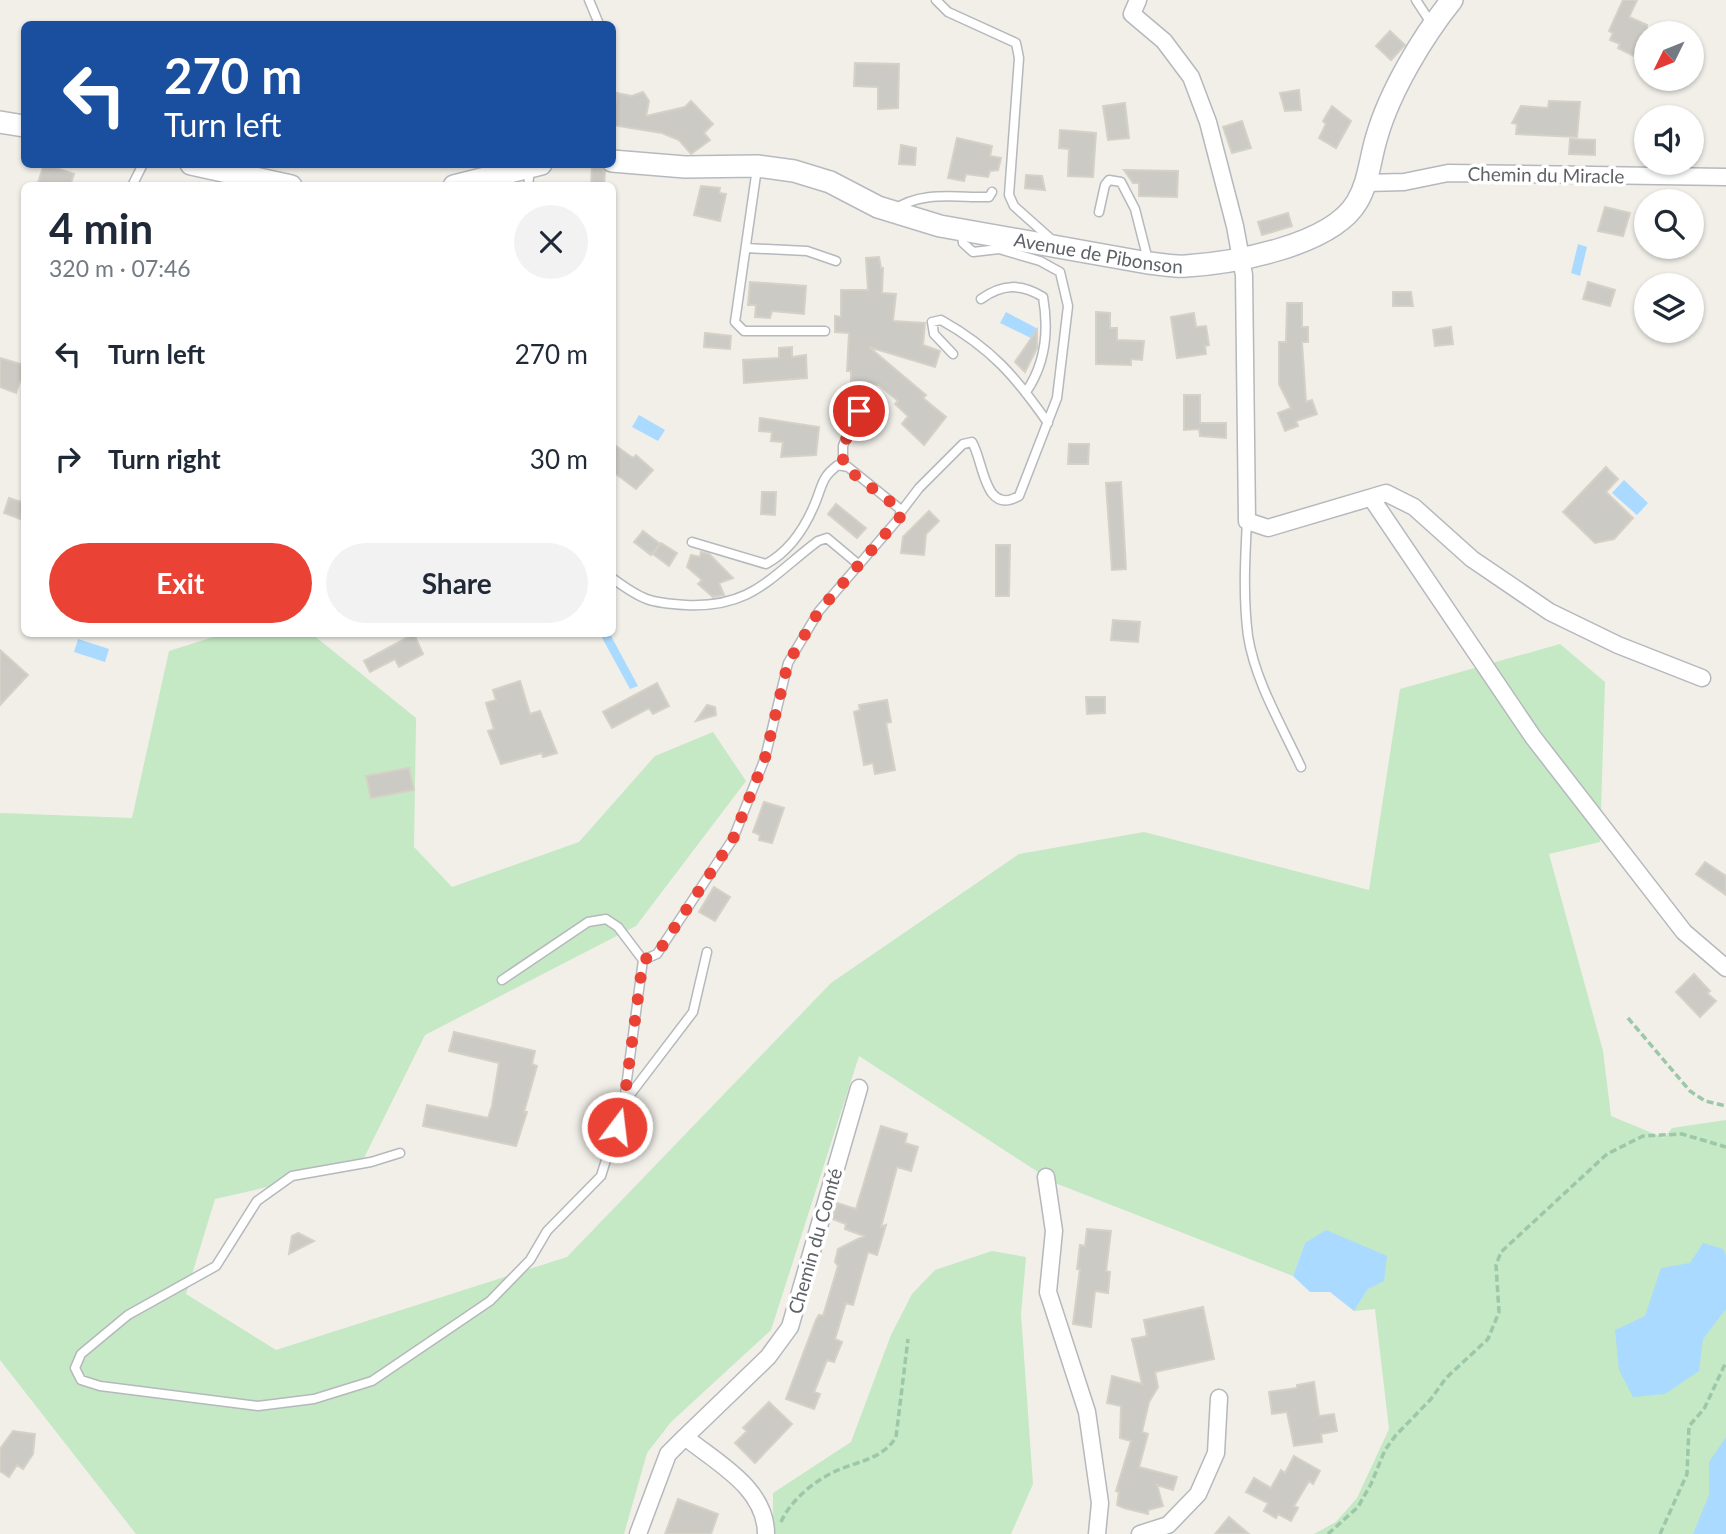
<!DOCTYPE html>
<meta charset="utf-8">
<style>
:root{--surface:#fff;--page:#f2f2f3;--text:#1f2937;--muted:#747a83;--accent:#ea4335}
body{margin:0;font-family:Lato,sans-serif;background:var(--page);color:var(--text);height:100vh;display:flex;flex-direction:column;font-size:26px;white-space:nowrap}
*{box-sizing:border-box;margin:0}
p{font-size:23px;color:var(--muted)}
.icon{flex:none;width:38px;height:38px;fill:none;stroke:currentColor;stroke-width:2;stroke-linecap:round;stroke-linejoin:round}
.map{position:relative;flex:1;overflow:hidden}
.sheet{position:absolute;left:21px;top:182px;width:595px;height:455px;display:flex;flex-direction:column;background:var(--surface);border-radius:10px;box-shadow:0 2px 5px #0004}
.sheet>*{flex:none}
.guide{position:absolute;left:21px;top:21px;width:595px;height:147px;border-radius:10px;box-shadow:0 2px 5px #0004;background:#1a4fa0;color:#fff;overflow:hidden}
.needle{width:46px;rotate:227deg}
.fabs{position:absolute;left:1634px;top:21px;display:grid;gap:14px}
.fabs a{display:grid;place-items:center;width:70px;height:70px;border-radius:50%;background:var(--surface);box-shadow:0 2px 5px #0004;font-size:35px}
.pin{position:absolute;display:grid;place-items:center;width:60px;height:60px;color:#fff;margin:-30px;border:4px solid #fff;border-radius:50%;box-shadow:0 2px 7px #0007}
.me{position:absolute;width:77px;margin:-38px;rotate:15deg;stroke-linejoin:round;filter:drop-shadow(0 0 5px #0008)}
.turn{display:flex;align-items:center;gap:24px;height:147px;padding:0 28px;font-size:32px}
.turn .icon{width:91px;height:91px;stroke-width:2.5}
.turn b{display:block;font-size:49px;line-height:60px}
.round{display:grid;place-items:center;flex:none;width:74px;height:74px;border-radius:37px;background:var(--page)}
.summary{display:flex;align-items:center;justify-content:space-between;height:119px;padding:0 28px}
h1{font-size:42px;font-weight:700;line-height:52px}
.button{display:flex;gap:14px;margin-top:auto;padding:14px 28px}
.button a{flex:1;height:80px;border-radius:42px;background:var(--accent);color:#fff;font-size:28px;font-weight:700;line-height:80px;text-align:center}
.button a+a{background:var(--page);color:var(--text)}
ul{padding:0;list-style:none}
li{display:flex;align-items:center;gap:21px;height:105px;padding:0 28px}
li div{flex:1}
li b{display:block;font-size:26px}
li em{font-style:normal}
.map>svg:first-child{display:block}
</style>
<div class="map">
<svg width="1726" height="1534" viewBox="0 0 1726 1534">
<rect width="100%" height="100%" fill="#f1efe8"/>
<!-- green -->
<path fill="#c5e8c5" d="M223 634H312L416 718 414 847 452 887 579 842 655 756 713 732 746 781 636 926 425 1035 360 1166 215 1199 186 1294 276 1350 567 1257 831 983 1019 854 1144 832 1369 890 1400 689 1560 644 1605 682 1600 842 1549 854 1603 1051 1611 1116 1664 1138 1672 1128 1726 1120V1534H1314L1336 1522 1357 1498 1389 1429 1375 1309 1354 1311 1368 1289 1305 1243 1293 1276 1055 1183 859 1056 771 1330 671 1422 647 1453 624 1534H136L0 1360V813L132 818 169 651Z
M992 1251 1026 1257 1021 1314 1033 1484 1011 1534H773V1493L851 1442 891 1335 912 1294 935 1270Z"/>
<!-- water -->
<path fill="#aadaff" d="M1578 244 1587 247 1580 276 1571 273Z
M1006 312 1038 329 1033 339 1000 323Z
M639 415 665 430 658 441 632 427Z
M1624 480 1648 503 1637 515 1612 493Z
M600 634H610L638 686 630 689Z
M78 639 109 649 105 662 74 652Z
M1326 1230 1387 1256 1384 1281 1368 1289 1354 1311 1330 1292H1310L1293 1276 1305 1243Z
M1703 1243 1723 1249 1726 1255V1309L1703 1339 1699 1371 1665 1394 1633 1397 1619 1370 1615 1330 1645 1316 1661 1268 1690 1263Z
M1726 1437V1534H1693L1709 1495V1462Z"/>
<!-- building -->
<path fill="#cccac5" stroke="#d6d1c6" stroke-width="2" d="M1623 0H1637L1629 17 1647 25V44L1640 59 1618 48 1620 44 1610 40 1613 33 1609 31Z
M1390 31 1405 45 1391 60 1376 46Z
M855 63 899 64 898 108 878 109V87L854 86Z
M1299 90 1301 110 1285 111 1280 93Z
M643 92 649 101 646 116 685 107 691 101 713 124 704 133 710 140 691 154 679 140 662 133 612 125 617 93 632 96Z
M1549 101 1580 102 1577 137 1516 134 1517 124 1512 123 1521 106 1548 108Z
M1125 103 1129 138 1108 140 1103 106Z
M1332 106 1351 121 1336 148 1319 138 1326 124 1323 121Z
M1242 121 1251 148 1232 153 1223 127Z
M1060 130 1096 133 1093 177 1068 176 1069 149 1059 148Z
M957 138 992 146 990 156 1001 158 998 170 990 171 988 177 966 174 964 181 948 178Z
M1570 139 1595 140V155L1569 154Z
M901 145 916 148 915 165 899 164Z
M44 164 74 174 70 186H37Z
M592 165H600L605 172 604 185H591Z
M1124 170 1178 171 1177 197 1139 196V183H1133Z
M1026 175 1042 176 1045 190 1025 188Z
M701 186 720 188 719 193 726 194 720 221 694 215Z
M1605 207 1630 213 1623 236 1598 231Z
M1288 213 1292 226 1262 235 1258 222Z
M879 257 881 268H883L882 293 896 294 893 321 925 323 923 345 940 351 935 367 869 347 926 395 923 398 946 417 924 445 902 424 908 416 895 404 898 401 879 385 851 383V371H847L849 333 835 332V316L841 317V290H868L866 258Z
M750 282 806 286 804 314 772 311 770 318 755 317 756 305H748Z
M1588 282 1615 290 1610 306 1583 299Z
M1393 292H1411L1413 306H1393Z
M1287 303H1302V327H1308V342H1302L1306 402 1312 400 1317 414 1296 421 1298 426 1285 431 1278 413 1291 408 1279 384V342H1286Z
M1096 312 1110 313V328H1117V340L1144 341 1142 360 1131 359V365L1096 364Z
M1194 313 1196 327 1206 326 1209 345 1205 346 1206 354 1177 358 1171 317Z
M1451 327 1453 344 1435 346 1433 330Z
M1037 330V348L1025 372 1015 362Z
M705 333 731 336 730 349 704 347Z
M792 347V357L806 355 807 378 744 383 743 360 779 358V348Z
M0 358 24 365V382L20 381 16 393 0 387Z
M1184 395H1200V423H1226V438L1200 436 1199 429 1184 430Z
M760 418 819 427 816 455 781 457 783 442 771 441 772 432 759 431Z
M612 443 633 458 636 455 653 470 636 489 612 471Z
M1069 444H1089L1088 464H1068Z
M1606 467 1618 479 1606 492 1633 518 1614 539 1595 543 1563 512Z
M1121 482 1126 569 1112 570 1106 483Z
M762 492H776L775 515 761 514Z
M9 498 24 503 20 519 4 513Z
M836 504 866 528 857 538 828 514Z
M929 511 939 521 926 534 924 555 901 553 903 537Z
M643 531 660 544 651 555 634 542Z
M661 543 677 553 669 566 653 554Z
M996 545H1010L1009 596H996Z
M701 552 709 554 733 578 719 583 724 595 713 597 698 584 702 580 687 567 691 555 700 557Z
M1113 620 1140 622 1138 642 1111 640Z
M414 634 423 654 399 667 395 659 370 672 364 661Z
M0 650 28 675 0 705Z
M520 681 530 714 540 711 557 753 543 757 542 753 501 764 488 731 494 729 486 703 496 700 493 690Z
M657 683 669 706 653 714 649 708 612 728 603 712Z
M1086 697H1105V713L1087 714Z
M887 700 891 722 886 723 895 770 875 774 873 763 864 765 854 712 860 710 859 705Z
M707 705 715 707 716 715 696 721Z
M409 768 414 790 371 798 366 776Z
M764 802 784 808 772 843 759 840 760 835 753 832Z
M1705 862 1726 876V895L1696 874Z
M714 887 730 897 715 921 699 912Z
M1694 974 1710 991 1707 993 1716 1001 1700 1017 1676 992Z
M454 1032 535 1051 532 1064 537 1066 524 1112H527L516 1146 423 1126 427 1105 488 1118 492 1106 499 1063 449 1051Z
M881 1126 907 1134 905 1143 918 1147 911 1171 897 1167 881 1227 886 1225 877 1255 868 1252 853 1305 846 1303 835 1339 842 1342 834 1362 827 1360 814 1392 820 1394 814 1409 786 1399 816 1320 819 1315 823 1316 838 1266 835 1262 838 1249 864 1236 845 1229 846 1224 832 1219 837 1203 856 1209Z
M1087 1229 1111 1231 1106 1271 1110 1272 1108 1293 1095 1291 1091 1327 1073 1324 1080 1269H1077L1080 1245 1085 1246Z
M298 1233 314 1241 289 1254 292 1236Z
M1203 1307 1214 1359 1155 1372 1158 1387 1149 1402 1142 1432 1148 1434 1139 1467 1177 1477 1173 1490 1157 1485 1163 1506 1148 1510V1514L1124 1508 1117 1505 1119 1492 1116 1491 1131 1441 1120 1438 1121 1406 1107 1403 1112 1376 1142 1384 1132 1339 1147 1336 1144 1320Z
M1314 1382 1319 1416 1334 1414 1337 1431 1321 1434 1322 1442 1294 1446 1287 1412 1272 1414 1269 1392 1297 1388V1385Z
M769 1402 792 1424 755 1463 735 1443 747 1431 743 1428Z
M13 1431 35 1434 33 1454 23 1469 17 1465 9 1477 0 1471V1449Z
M1294 1456 1320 1471 1313 1484 1309 1481 1294 1506 1298 1508 1291 1521 1278 1514 1276 1518 1264 1511 1268 1503 1246 1492 1254 1478 1271 1488 1281 1470 1285 1473Z
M678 1499 718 1514 711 1534H665Z
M1229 1517 1249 1534H1215Z"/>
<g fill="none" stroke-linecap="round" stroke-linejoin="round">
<defs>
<path id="lane" d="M589 0 599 24
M936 0 948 12 1016 43 1019 58 1009 195 1014 206 1051 239
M1416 0 1431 23
M757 168 735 322 744 331H825
M132 186 143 164
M528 186 530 169
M894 210C921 190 959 198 989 197L992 192
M1099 212 1105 185 1109 180 1121 182 1135 209 1148 260
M746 248 807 251 836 261
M981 299C1002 284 1021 283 1043 297 1049 331 1046 363 1026 392
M953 354 934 334 932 322 941 320C991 348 1016 377 1048 423
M843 466V446L862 396 844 392
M900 513 919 488 963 444 972 442C984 462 984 516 1019 496L1057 398 1068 306 1060 272 1040 261 999 249 973 252 963 243 962 233
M1247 521C1245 559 1243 598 1248 636 1255 681 1282 726 1301 767
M612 578C642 600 650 603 686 605 752 608 770 577 818 541L827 538 858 564
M502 980 588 922 606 919 618 927 643 960 657 954 733 839 765 758 788 663 819 611 900 517V509L848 467 838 465C822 477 823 483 816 501 806 526 790 551 766 564L692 542
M626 1100 693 1012 707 952
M400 1153 371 1162 292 1176 257 1201 216 1266 128 1315 81 1354 75 1368 81 1380 100 1386 258 1406 314 1399 372 1381 490 1301 530 1260 547 1231 601 1176 624 1102 643 960"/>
<path id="street" d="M1138 0 1132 14 1164 41 1191 77 1208 122 1235 226 1244 275 1247 521 1268 528 1386 493 1414 507 1472 559 1550 612 1618 645 1702 678
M1366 183 1404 182 1448 173 1726 177
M1372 499 1533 737 1684 932 1726 968
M1046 1177 1054 1231 1048 1292 1087 1412 1100 1503 1097 1534
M685 1437 768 1357 790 1327 859 1088
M638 1534 668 1454 685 1437C717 1463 766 1488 766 1534
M1140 1534 1168 1525 1198 1494 1216 1453 1219 1398"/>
<g id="secondary">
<path d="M0 122 24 126"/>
<path id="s1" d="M612 161 685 167 757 166 794 171 830 182 878 207 940 226 1148 263C1161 264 1174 267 1186 266 1233 263 1331 246 1357 202 1369 182 1370 158 1377 136 1390 91 1423 36 1452 0"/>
<path d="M191 164 291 186"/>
<path d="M454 186 541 164"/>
</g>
</defs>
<!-- lane casing -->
<use href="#lane" stroke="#b5b8bc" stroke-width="11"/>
<!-- street casing -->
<use href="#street" stroke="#b5b8bc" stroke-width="19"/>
<!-- secondary casing -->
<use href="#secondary" stroke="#b6babf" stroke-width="24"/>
<!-- path -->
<path stroke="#9cc7a9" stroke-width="3.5" stroke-dasharray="7 3.5" stroke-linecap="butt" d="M1628 1018 1690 1091 1705 1101 1726 1106
M781 1522C790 1501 815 1480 836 1471 858 1461 883 1459 896 1437L908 1339
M1328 1534 1358 1507 1371 1484 1385 1450 1396 1435 1431 1399 1446 1378 1488 1339 1499 1312 1496 1265 1501 1252 1607 1154 1643 1136 1682 1134 1726 1147
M1660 1534 1687 1474 1689 1426 1704 1409 1726 1362"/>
<!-- lane -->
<use href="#lane" stroke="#fff" stroke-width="8"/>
<!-- street -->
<use href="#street" stroke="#fff" stroke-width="16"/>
<!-- secondary -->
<use href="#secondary" stroke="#fff" stroke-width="21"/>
</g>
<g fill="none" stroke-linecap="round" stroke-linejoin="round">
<!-- route -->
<path stroke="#ea4335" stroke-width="12" stroke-dasharray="0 21.6" d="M617 1127 624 1102 643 960 657 954 733 839 765 758 788 663 819 611 900 517V509L843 466V446L859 411"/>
</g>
<g text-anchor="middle" stroke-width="7" stroke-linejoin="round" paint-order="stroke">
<!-- street labels -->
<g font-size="19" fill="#5f6368" stroke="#fff">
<text transform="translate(1546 175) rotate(1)" y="7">Chemin du Miracle</text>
<text dy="7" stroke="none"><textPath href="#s1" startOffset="500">Avenue de Pibonson</textPath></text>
<text transform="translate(815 1241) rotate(-74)" y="7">Chemin du Comté</text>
</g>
</g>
</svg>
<div class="fabs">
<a><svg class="needle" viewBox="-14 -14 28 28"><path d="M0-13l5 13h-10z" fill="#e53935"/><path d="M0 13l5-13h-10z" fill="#747a83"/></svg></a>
<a><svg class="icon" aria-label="sound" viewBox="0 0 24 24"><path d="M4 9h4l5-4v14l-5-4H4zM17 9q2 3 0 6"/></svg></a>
<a><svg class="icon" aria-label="search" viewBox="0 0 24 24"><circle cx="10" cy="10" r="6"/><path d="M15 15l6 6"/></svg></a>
<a><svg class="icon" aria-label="layers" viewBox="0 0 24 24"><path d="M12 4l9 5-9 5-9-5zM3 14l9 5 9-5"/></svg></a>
</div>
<div class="pin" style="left:859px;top:411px;background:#d93025"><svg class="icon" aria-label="arrive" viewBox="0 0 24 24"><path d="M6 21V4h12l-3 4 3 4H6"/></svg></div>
<svg class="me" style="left:617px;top:1127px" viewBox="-20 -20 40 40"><circle r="17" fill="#ea4335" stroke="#fff" stroke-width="3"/><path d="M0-11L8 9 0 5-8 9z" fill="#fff"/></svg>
<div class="guide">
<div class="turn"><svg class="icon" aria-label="left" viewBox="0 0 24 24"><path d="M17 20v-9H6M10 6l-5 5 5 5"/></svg><div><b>270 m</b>Turn left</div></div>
</div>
<section class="sheet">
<div class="summary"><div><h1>4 min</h1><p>320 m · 07:46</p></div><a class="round"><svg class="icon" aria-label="close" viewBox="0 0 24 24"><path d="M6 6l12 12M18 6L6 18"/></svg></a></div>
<ul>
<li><svg class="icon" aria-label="left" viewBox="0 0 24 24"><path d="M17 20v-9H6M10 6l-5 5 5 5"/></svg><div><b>Turn left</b></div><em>270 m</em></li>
<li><svg class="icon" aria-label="right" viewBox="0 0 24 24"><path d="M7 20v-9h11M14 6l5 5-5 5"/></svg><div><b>Turn right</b></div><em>30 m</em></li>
</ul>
<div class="button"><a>Exit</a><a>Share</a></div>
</section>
</div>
